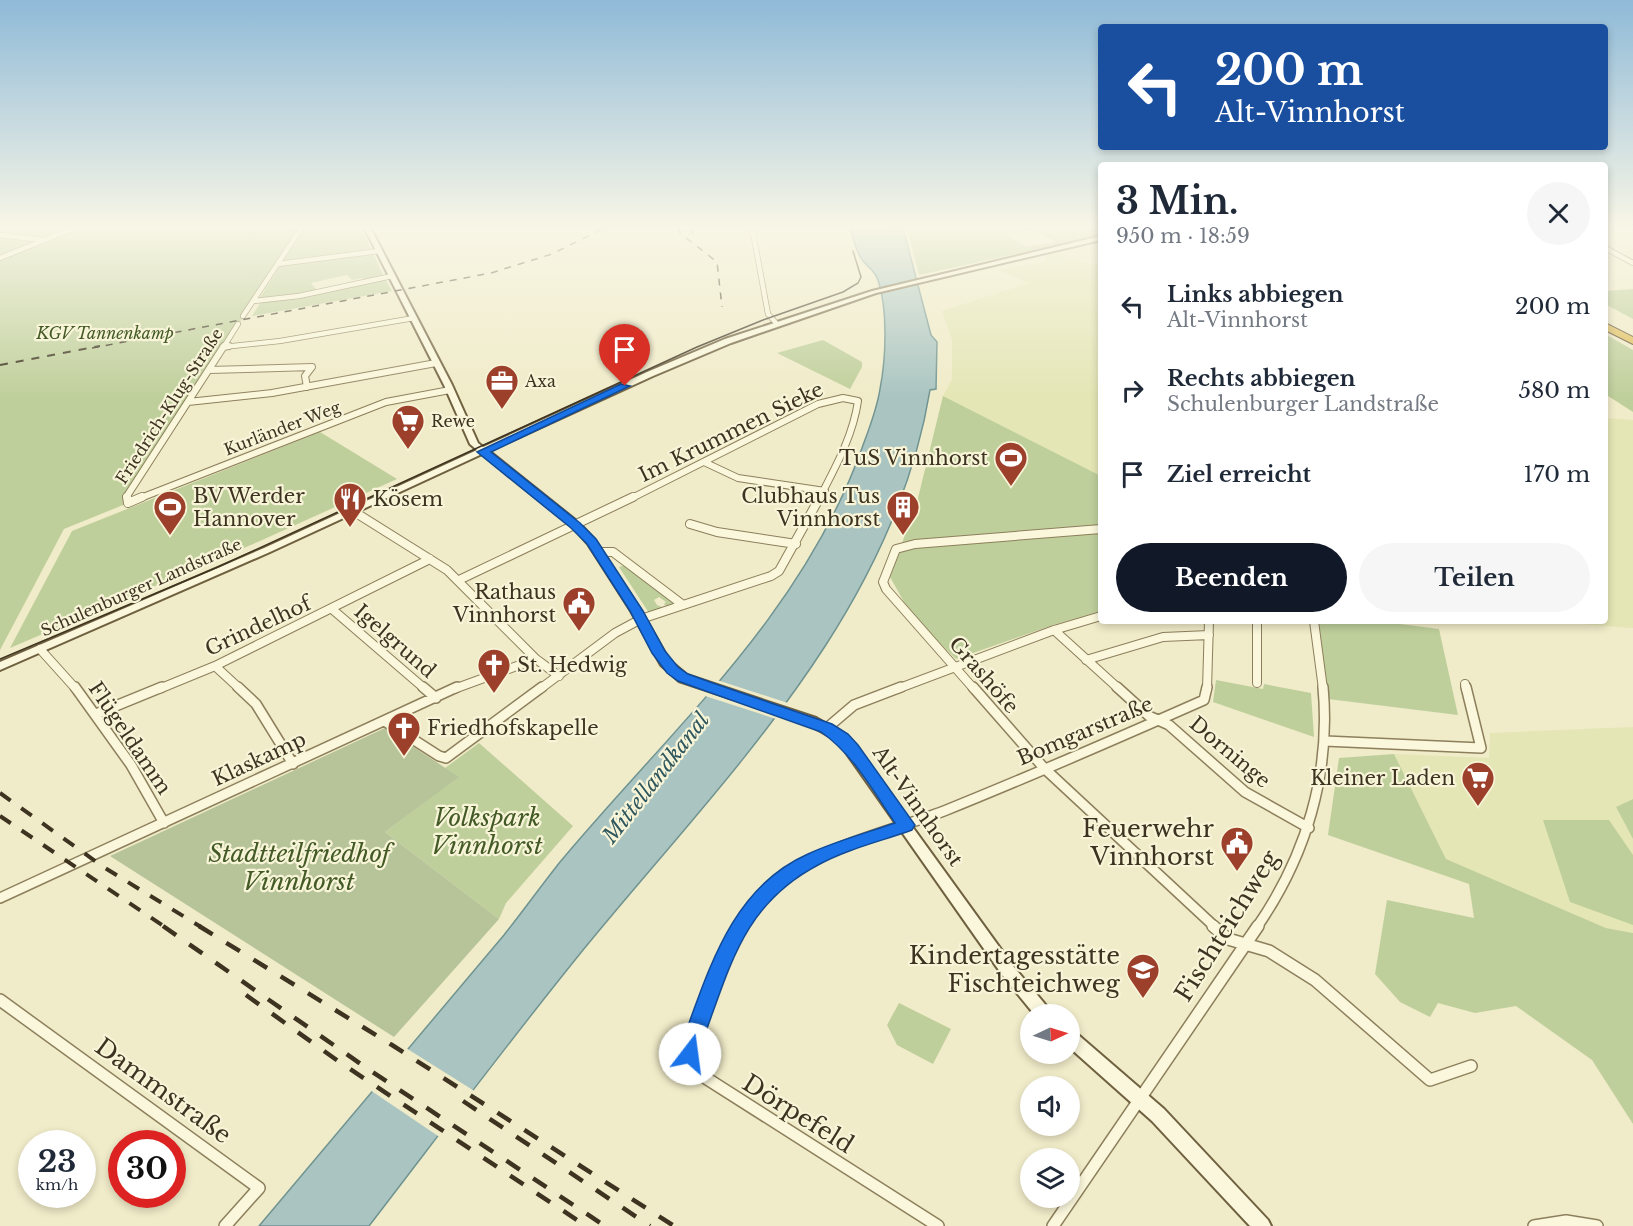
<!DOCTYPE html>
<html lang="de">
<meta charset="utf-8">
<style>
:root{--surface:#fff;--page:#f6f6f7;--text:#1f2937;--muted:#747a83;--accent:#111827}
body{margin:0;font-family:"Libre Baskerville",serif;background:var(--page);color:var(--text);height:100vh;display:flex;flex-direction:column;font-size:22px;white-space:nowrap}
*{box-sizing:border-box;margin:0}
p{font-size:20px;color:var(--muted)}
.icon{flex:none;width:33px;height:33px;fill:none;stroke:currentColor;stroke-width:2;stroke-linecap:round;stroke-linejoin:round}
.map{position:relative;flex:1;overflow:hidden}
.side{position:absolute;left:1098px;top:162px;width:510px;height:462px;display:flex;flex-direction:column;background:var(--surface);border-radius:6px;box-shadow:0 3px 9px #0003}
.side>*{flex:none}
.top-card{position:absolute;left:1098px;top:24px;width:510px;height:126px;border-radius:6px;box-shadow:0 3px 9px #0003;background:#1a4fa0;color:#fff;overflow:hidden}
.needle{width:39px;rotate:86deg}
.tools{position:absolute;left:1020px;top:1004px;display:grid;gap:12px}
.tools a{display:grid;place-items:center;width:60px;height:60px;border-radius:50%;background:var(--surface);box-shadow:0 3px 9px #0003;font-size:30px}
.speed{position:absolute;left:18px;top:1130px;display:flex;gap:12px;font-size:30px;font-weight:700;text-align:center}
.speed>*{display:grid;place-content:center;width:78px;height:78px;border-radius:50%;background:var(--surface);box-shadow:0 3px 9px #0003;line-height:1}
.speed small{font-size:15px;font-weight:400}
.speed .limit{border:9px solid #d22;background:#fff;color:#111}
.pin{position:absolute;display:grid;place-items:center;width:51px;height:51px;color:#fff;margin:-62px -26px;border-radius:50% 50% 50% 0;rotate:-45deg;box-shadow:0 0 6px #0007}
.pin .icon{rotate:45deg}
.me{position:absolute;width:66px;margin:-33px;rotate:15deg;stroke-linejoin:round;filter:drop-shadow(0 0 4px #0008)}
.turn{display:flex;align-items:center;gap:21px;height:126px;padding:0 18px;font-size:27px}
.turn .icon{width:78px;height:78px;stroke-width:2.5}
.turn b{display:block;font-size:42px;line-height:51px}
.round{display:grid;place-items:center;flex:none;width:63px;height:63px;border-radius:32px;background:var(--page)}
.summary{display:flex;align-items:center;justify-content:space-between;height:102px;padding:0 18px}
h1{font-size:36px;font-weight:800;line-height:45px}
.button{display:flex;gap:12px;margin-top:auto;padding:12px 18px}
.button a{flex:1;height:69px;border-radius:36px;background:var(--accent);color:#fff;font-size:24px;font-weight:800;line-height:69px;text-align:center}
.button a+a{background:var(--page);color:var(--text)}
ul{padding:0;list-style:none}
li{display:flex;align-items:center;gap:18px;height:84px;padding:0 18px}
li div{flex:1}
li b{display:block;font-size:22px}
li em{font-style:normal}
.map>svg:first-child{display:block}
</style>
<div class="map">
<svg width="1633" height="1226" viewBox="0 0 1633 1226">
<rect width="100%" height="100%" fill="#f0ebc8"/>
<!-- farmland -->
<path fill="#e4e6b5" d="M1056 252 1101 267V476L943 396 952 379V340L942 311 1029 283 998 270 1045 262 1046 254Z
M1605 418 1633 420V628L1542 621H1605Z
M1633 727V799L1616 807 1633 839V933L1606 928 1446 859 1394 754 1489 758 1490 733Z"/>
<!-- green -->
<path fill="#bfcf9b" fill-rule="evenodd" d="M0 227H74L41 239 0 234Z
M77 227H302L127 495 128 503 64 529 0 650V258Z
M306 227H360L372 251 283 261Z
M907 227H1101V235L919 275ZM1032 230 1057 242 1026 247 1006 234Z
M0 237 36 241 0 257Z
M373 253 384 277 365 282 362 278 352 280 347 275 311 283 318 292 259 299 280 266 284 265Z
M386 280 392 291 252 316 261 302 349 287 351 290 350 287Z
M1633 289V319L1605 304V291Z
M1605 334 1633 350V412L1605 394Z
M823 340 862 362V367L850 389 777 353Z
M943 396 1101 476V611L1056 624 956 659 912 616 890 577 918 498Z
M320 432 397 479 260 541 10 648 72 531Z
M626 565 675 604 667 607 664 604 666 602 659 597 654 600 657 605 664 608 649 613 619 567Z
M1319 621H1376L1439 629 1458 715 1328 699Z
M1216 680 1263 689 1264 684 1311 693 1314 737 1213 702Z
M479 743 573 826 506 903 499 919 385 832 458 777 445 768Z
M1394 754 1446 859 1606 928 1633 933V1124L1592 1060 1516 1006 1475 1013 1438 1003 1430 1017 1400 1002 1375 974 1387 900 1474 918 1469 884 1328 835 1339 758Z
M1633 799V839L1616 807Z
M1543 820H1609L1633 855V925L1570 902Z
M899 1003 951 1029 933 1064 897 1045 887 1025Z"/>
<!-- cemetery -->
<path fill="#b7c49a" d="M385 728 459 777 385 832 499 919 394 1037 110 856Z"/>
<!-- water -->
<path fill="#a9c4c1" stroke="#6f9391" stroke-width="1.5" d="M850 227 903 228 931 335 937 342 936 389 930 390C893 617 718 784 579 955 507 1044 439 1135 369 1226H259C341 1129 423 1032 504 935 523 911 541 886 560 862 671 729 802 616 862 448 869 429 877 409 880 389 886 358 888 310 878 280 875 271 869 268 863 261 856 253 853 237 850 227Z"/>
<!-- pier -->
<path fill="#f0ebc8" d="M717 680 788 703 776 719 705 696Z
M406 1048 476 1092 441 1138 370 1090Z"/>
<g fill="none" stroke-linecap="round" stroke-linejoin="round">
<!-- stream -->
<path stroke="#6f9391" stroke-width="1.5" d="M1605 245 1621 254
M1625 256 1633 260"/>
<defs>
<path id="street-far4" d="M752 227 768 314 776 323
M0 235 42 240
M1605 248 1633 263
M0 258 77 227
M278 264 379 251
M254 301 299 296 392 276
M243 316 302 227
M223 347 280 341 414 318
M223 348 238 324"/>
<path id="street-far3" d="M223 347 229 346
M209 370 312 367 305 376 307 387
M188 402 272 393 436 363
M704 462 738 478 825 491
M127 499V496L224 346
M138 499 386 402 450 390
M630 499 818 404 843 398 858 401C853 436 835 468 819 499"/>
<path id="street-far2" d="M127 497 128 503 142 497
M353 511 447 570 536 659 559 676
M690 524 717 532 796 544
M599 552H613L683 605
M459 580 633 497
M332 609 425 689
M1257 621V683
M1314 621 1323 689
M1054 630 1119 689
M40 649 76 689
M1086 660 1163 637 1209 635
M215 666 240 689
M1465 684 1466 689
M159 689 215 666 430 559
M454 689 536 659
M540 689 615 633 641 619 771 576 779 571 820 497
M897 689 1054 630 1101 616
M974 689 886 589 883 582 896 549 915 544 1101 529
M1207 689 1209 621"/>
<path id="street-far1" d="M75 687 131 765 164 823
M238 687 256 704 293 764
M423 687 436 698
M973 687 1044 768 1215 927
M1117 687 1149 716 1169 725 1245 792 1309 828
M96 714 162 687
M386 722 439 756 446 758 542 687
M827 728 854 705 901 687
M1325 741 1481 748 1466 687
M0 898 457 687
M738 927C752 904 769 886 791 872 836 843 894 830 944 811 1031 776 1118 738 1204 700L1207 687
M1257 927C1306 856 1331 774 1323 687"/>
<path id="street" d="M739 926 723 959 694 1037 692 1055 698 1073 938 1226
M1213 926 1228 939 1269 951 1315 980 1430 1080 1471 1066
M0 1000 259 1188 225 1226
M1053 1226 1258 926
M1534 1226 1566 1221 1597 1226"/>
<path id="secondary" d="M364 227H370L452 385 478 443 483 447 647 372 725 339 872 291 1101 236V240L876 293 731 343 653 376 489 451 579 523 595 540 641 611 669 660 687 675 816 718 846 735 1013 966 1049 1009 1052 1014H1034L1003 976 838 741 808 724 679 681 661 665 631 611 588 544 573 527 482 454 270 552 0 670V662L264 548 477 450 470 444 444 385Z
M1070 1031 1076 1033 1164 1109 1268 1220 1271 1226H1250L1152 1121 1070 1048Z"/>
<path id="highway" d="M1605 323 1633 337V344L1605 330Z"/>
</defs>
<!-- street-far4 casing -->
<use href="#street-far4" stroke="#8d7f5c" stroke-width="6"/>
<!-- street-far3 casing -->
<use href="#street-far3" stroke="#8d7f5c" stroke-width="8"/>
<!-- street-far2 casing -->
<use href="#street-far2" stroke="#8d7f5c" stroke-width="10"/>
<!-- street-far1 casing -->
<use href="#street-far1" stroke="#8d7f5c" stroke-width="12"/>
<!-- street casing -->
<use href="#street" stroke="#8d7f5c" stroke-width="14"/>
<!-- secondary casing -->
<use href="#secondary" stroke="#6f603f" stroke-width="4"/>
<!-- highway casing -->
<use href="#highway" stroke="#5b4c30" stroke-width="2"/>
<!-- street-far4 -->
<use href="#street-far4" stroke="#faf7dc" stroke-width="4.5"/>
<!-- street-far3 -->
<use href="#street-far3" stroke="#faf7dc" stroke-width="6"/>
<!-- street-far2 -->
<use href="#street-far2" stroke="#faf7dc" stroke-width="8"/>
<!-- street-far1 -->
<use href="#street-far1" stroke="#faf7dc" stroke-width="9"/>
<!-- street -->
<use href="#street" stroke="#faf7dc" stroke-width="11"/>
<!-- secondary -->
<use href="#secondary" fill="#faf7dc" fill-rule="evenodd"/>
<!-- highway -->
<use href="#highway" fill="#dfbe59" fill-rule="evenodd"/>
<!-- tram -->
<path stroke="#3d3320" stroke-width="1.5" d="M0 659 218 567 697 347 763 320 843 292 858 283 861 277 853 251"/>
<!-- rail-far3 -->
<path stroke="#3d3320" stroke-width="1.5" stroke-dasharray="7 7" stroke-linecap="butt" d="M678 227 680 233 717 262 722 307
M692 227V234
M92 348 491 273 552 254 606 227"/>
<!-- rail-far2 -->
<path stroke="#3d3320" stroke-width="2" stroke-dasharray="8 8" stroke-linecap="butt" d="M0 365 100 346"/>
<!-- rail-far1 -->
<path stroke="#3d3320" stroke-width="4" stroke-dasharray="13 13" stroke-linecap="butt" d="M0 793 105 868 201 927
M0 816 165 927"/>
<!-- rail -->
<path stroke="#3d3320" stroke-width="4.5" stroke-dasharray="16 16" stroke-linecap="butt" d="M163 926 368 1069 605 1226
M199 926 392 1045 674 1226
M246 995 338 1061 586 1226
M463 1101 650 1226"/>
</g>
<!-- sky -->
<linearGradient id="sky" x2="0" y2="1"><stop stop-color="#8fbad8"/><stop offset="0.57" stop-color="#f8f6e6"/><stop offset="1" stop-color="#f8f6e6" stop-opacity="0"/></linearGradient>
<rect width="1633" height="398" fill="url(#sky)"/>
<!-- route -->
<path fill="#1a73e8" stroke="#114b97" stroke-width="1.5" d="M621 384 630 386 491 452 580 523 596 539 643 611 665 651 678 667 688 674 710 682 832 724 848 734 858 745 915 825 912 830C882 841 847 849 818 865 742 905 730 968 702 1042L698 1061 690 1064 683 1061 680 1054 682 1042C709 970 731 888 808 854 836 841 866 833 895 823 873 791 853 754 821 732L700 689 678 681 667 673 652 653 630 611 587 544 571 528 477 452Z"/>
<!-- icons -->
<defs>
<symbol id="office-pin" viewBox="-11 -11 22 30"><path d="M0 17L-7.5 6A9.5 9.5 0 1 1 7.5 6Z" fill="#9d402b" stroke="#f7f4d8"/><path d="M-6-3h4V-5.5h4V-3h4V5H-6ZM-1-4.5V-3h2v-1.5ZM-6 0V1H6V0Z" fill="#fff"/></symbol>
<symbol id="supermarket-pin" viewBox="-11 -11 22 30"><path d="M0 17L-7.5 6A9.5 9.5 0 1 1 7.5 6Z" fill="#9d402b" stroke="#f7f4d8"/><path d="M-6-5.5h2.5l.6 2H6L4.5 2H-2.5L-4.4-4H-6ZM-1.5 3.2a1.3 1.3 0 1 0 .1 0ZM3 3.2a1.3 1.3 0 1 0 .1 0Z" fill="#fff"/></symbol>
<symbol id="stadium-pin" viewBox="-11 -11 22 30"><path d="M0 17L-7.5 6A9.5 9.5 0 1 1 7.5 6Z" fill="#9d402b" stroke="#f7f4d8"/><path d="M0-5a6.5 5 0 1 0 0 10a6.5 5 0 1 0 0-10ZM-3.5-1.8h7v3.6h-7Z" fill="#fff"/></symbol>
<symbol id="restaurant-pin" viewBox="-11 -11 22 30"><path d="M0 17L-7.5 6A9.5 9.5 0 1 1 7.5 6Z" fill="#9d402b" stroke="#f7f4d8"/><path d="M-5-6h1v4h1v-4h1v4h1v-4h1v5L-1.5 .5V6h-2V.5L-5-1ZM5-6V6H3V1.5H1.5Q1.5-4 5-6Z" fill="#fff"/></symbol>
<symbol id="building-pin" viewBox="-11 -11 22 30"><path d="M0 17L-7.5 6A9.5 9.5 0 1 1 7.5 6Z" fill="#9d402b" stroke="#f7f4d8"/><path d="M-4-6H4V6H1V3H-1V6H-4ZM-2.5-4.3h1.7v1.8h-1.7ZM.8-4.3h1.7v1.8H.8ZM-2.5-1h1.7V.8h-1.7ZM.8-1h1.7V.8H.8Z" fill="#fff"/></symbol>
<symbol id="civic-pin" viewBox="-11 -11 22 30"><path d="M0 17L-7.5 6A9.5 9.5 0 1 1 7.5 6Z" fill="#9d402b" stroke="#f7f4d8"/><path d="M-.6-6.5H3V-4.5H.6V-3L4-1V1h2V6H-6V1h2V-1L-.6-3ZM-1.2 2.5V6h2.4V2.5Z" fill="#fff"/></symbol>
<symbol id="church-pin" viewBox="-11 -11 22 30"><path d="M0 17L-7.5 6A9.5 9.5 0 1 1 7.5 6Z" fill="#9d402b" stroke="#f7f4d8"/><path d="M-1.2-6h2.4v3.5h3.3v2.4h-3.3V6h-2.4V-.1h-3.3v-2.4h3.3Z" fill="#fff"/></symbol>
<symbol id="school-pin" viewBox="-11 -11 22 30"><path d="M0 17L-7.5 6A9.5 9.5 0 1 1 7.5 6Z" fill="#9d402b" stroke="#f7f4d8"/><path d="M0-5L7-2L0 1L-7-2ZM-4 1L0 2.5L4 1V4Q0 6-4 4Z" fill="#fff"/></symbol>
</defs>
<g fill-rule="evenodd">
<use href="#office-pin" x="483" y="362" width="38" height="52"/>
<use href="#supermarket-pin" x="389" y="402" width="38" height="52"/>
<use href="#stadium-pin" x="992" y="439" width="38" height="52"/>
<use href="#restaurant-pin" x="331" y="480" width="38" height="52"/>
<use href="#stadium-pin" x="151" y="488" width="38" height="52"/>
<use href="#building-pin" x="884" y="488" width="38" height="52"/>
<use href="#civic-pin" x="560" y="584" width="38" height="52"/>
<use href="#church-pin" x="475" y="646" width="38" height="52"/>
<use href="#church-pin" x="385" y="709" width="38" height="52"/>
<use href="#supermarket-pin" x="1459" y="759" width="38" height="52"/>
<use href="#civic-pin" x="1218" y="824" width="38" height="52"/>
<use href="#school-pin" x="1124" y="951" width="38" height="52"/>
</g>
<g text-anchor="middle" stroke-width="4.5" stroke-linejoin="round" paint-order="stroke">
<!-- far-park labels -->
<g font-size="16" font-style="italic" fill="#435a26" stroke="#f7f4d8">
<text x="105" y="339">KGV Tannenkamp</text>
</g>
<!-- far-poi labels -->
<g font-size="16" fill="#3d3320" stroke="#f7f4d8" text-anchor="start">
<text x="525" y="387">Axa</text>
<text x="431" y="427">Rewe</text>
</g>
<!-- far-street labels -->
<g font-size="16" fill="#3d3320" stroke="#f7f4d8">
<text transform="translate(169 406) rotate(-57)" y="6">Friedrich-Klug-Straße</text>
<text transform="translate(282 428) rotate(-21)" y="6">Kurländer Weg</text>
<text transform="translate(141 587) rotate(-24)" y="6">Schulenburger Landstraße</text>
</g>
<!-- street labels -->
<g font-size="20" fill="#3d3320" stroke="#f7f4d8">
<text transform="translate(731 432) rotate(-26)" y="7">Im Krummen Sieke</text>
<text transform="translate(258 626) rotate(-25)" y="7">Grindelhof</text>
<text transform="translate(395 641) rotate(41)" y="7">Igelgrund</text>
<text transform="translate(984 675) rotate(49)" y="7">Grashöfe</text>
<text transform="translate(1085 731) rotate(-23)" y="7">Bomgarstraße</text>
<text transform="translate(130 738) rotate(56)" y="7">Flügeldamm</text>
<text transform="translate(1230 752) rotate(40)" y="7">Dorninge</text>
<text transform="translate(259 759) rotate(-25)" y="7">Klaskamp</text>
<text transform="translate(918 806) rotate(55)" y="7">Alt-Vinnhorst</text>
</g>
<!-- poi labels -->
<g font-size="20" fill="#3d3320" stroke="#f7f4d8" text-anchor="end">
<text x="988" y="465">TuS Vinnhorst</text>
<text x="193" y="503" text-anchor="start">BV Werder<tspan x="193" dy="23">Hannover</tspan></text>
<text x="880" y="503">Clubhaus Tus<tspan x="880" dy="23">Vinnhorst</tspan></text>
<text x="373" y="506" text-anchor="start">Kösem</text>
<text x="556" y="599">Rathaus<tspan x="556" dy="23">Vinnhorst</tspan></text>
<text x="517" y="672" text-anchor="start">St. Hedwig</text>
<text x="427" y="735" text-anchor="start">Friedhofskapelle</text>
<text x="1455" y="785">Kleiner Laden</text>
</g>
<!-- water labels -->
<g font-size="21" font-style="italic" fill="#2f575d" stroke="#f7f4d8">
<text transform="translate(656 778) rotate(-52)" y="7">Mittellandkanal</text>
</g>
<!-- near-park labels -->
<g font-size="24" font-style="italic" fill="#435a26" stroke="#f7f4d8">
<text x="487" y="826">Volkspark<tspan x="487" dy="28">Vinnhorst</tspan></text>
<text x="299" y="862">Stadtteilfriedhof<tspan x="299" dy="28">Vinnhorst</tspan></text>
</g>
<!-- near-poi labels -->
<g font-size="24" fill="#3d3320" stroke="#f7f4d8" text-anchor="end">
<text x="1214" y="837">Feuerwehr<tspan x="1214" dy="28">Vinnhorst</tspan></text>
<text x="1120" y="964">Kindertagesstätte<tspan x="1120" dy="28">Fischteichweg</tspan></text>
</g>
<!-- near-street labels -->
<g font-size="24" fill="#3d3320" stroke="#f7f4d8">
<text transform="translate(1227 926) rotate(-58)" y="8">Fischteichweg</text>
<text transform="translate(163 1091) rotate(36)" y="8">Dammstraße</text>
<text transform="translate(798 1114) rotate(32)" y="8">Dörpefeld</text>
</g>
</g>
</svg>
<div class="tools">
<a><svg class="needle" viewBox="-14 -14 28 28"><path d="M0-13l5 13h-10z" fill="#e53935"/><path d="M0 13l5-13h-10z" fill="#747a83"/></svg></a>
<a><svg class="icon" aria-label="sound" viewBox="0 0 24 24"><path d="M4 9h4l5-4v14l-5-4H4zM17 9q2 3 0 6"/></svg></a>
<a><svg class="icon" aria-label="layers" viewBox="0 0 24 24"><path d="M12 4l9 5-9 5-9-5zM3 14l9 5 9-5"/></svg></a>
</div>
<div class="speed"><div>23<small>km/h</small></div><div class="limit">30</div></div>
<div class="pin" style="left:625px;top:386px;background:#d93025"><svg class="icon" aria-label="arrive" viewBox="0 0 24 24"><path d="M6 21V4h12l-3 4 3 4H6"/></svg></div>
<svg class="me" style="left:690px;top:1054px" viewBox="-20 -20 40 40"><circle r="19" fill="#fff"/><path d="M0-13L10 11 0 6-10 11z" fill="#1a73e8"/></svg>
<div class="top-card">
<div class="turn"><svg class="icon" aria-label="left" viewBox="0 0 24 24"><path d="M17 20v-9H6M10 6l-5 5 5 5"/></svg><div><b>200 m</b>Alt-Vinnhorst</div></div>
</div>
<section class="side">
<div class="summary"><div><h1>3 Min.</h1><p>950 m · 18:59</p></div><a class="round"><svg class="icon" aria-label="close" viewBox="0 0 24 24"><path d="M6 6l12 12M18 6L6 18"/></svg></a></div>
<ul>
<li><svg class="icon" aria-label="left" viewBox="0 0 24 24"><path d="M17 20v-9H6M10 6l-5 5 5 5"/></svg><div><b>Links abbiegen</b><p>Alt-Vinnhorst</p></div><em>200 m</em></li>
<li><svg class="icon" aria-label="right" viewBox="0 0 24 24"><path d="M7 20v-9h11M14 6l5 5-5 5"/></svg><div><b>Rechts abbiegen</b><p>Schulenburger Landstraße</p></div><em>580 m</em></li>
<li><svg class="icon" aria-label="arrive" viewBox="0 0 24 24"><path d="M6 21V4h12l-3 4 3 4H6"/></svg><div><b>Ziel erreicht</b></div><em>170 m</em></li>
</ul>
<div class="button"><a>Beenden</a><a>Teilen</a></div>
</section>
</div>
